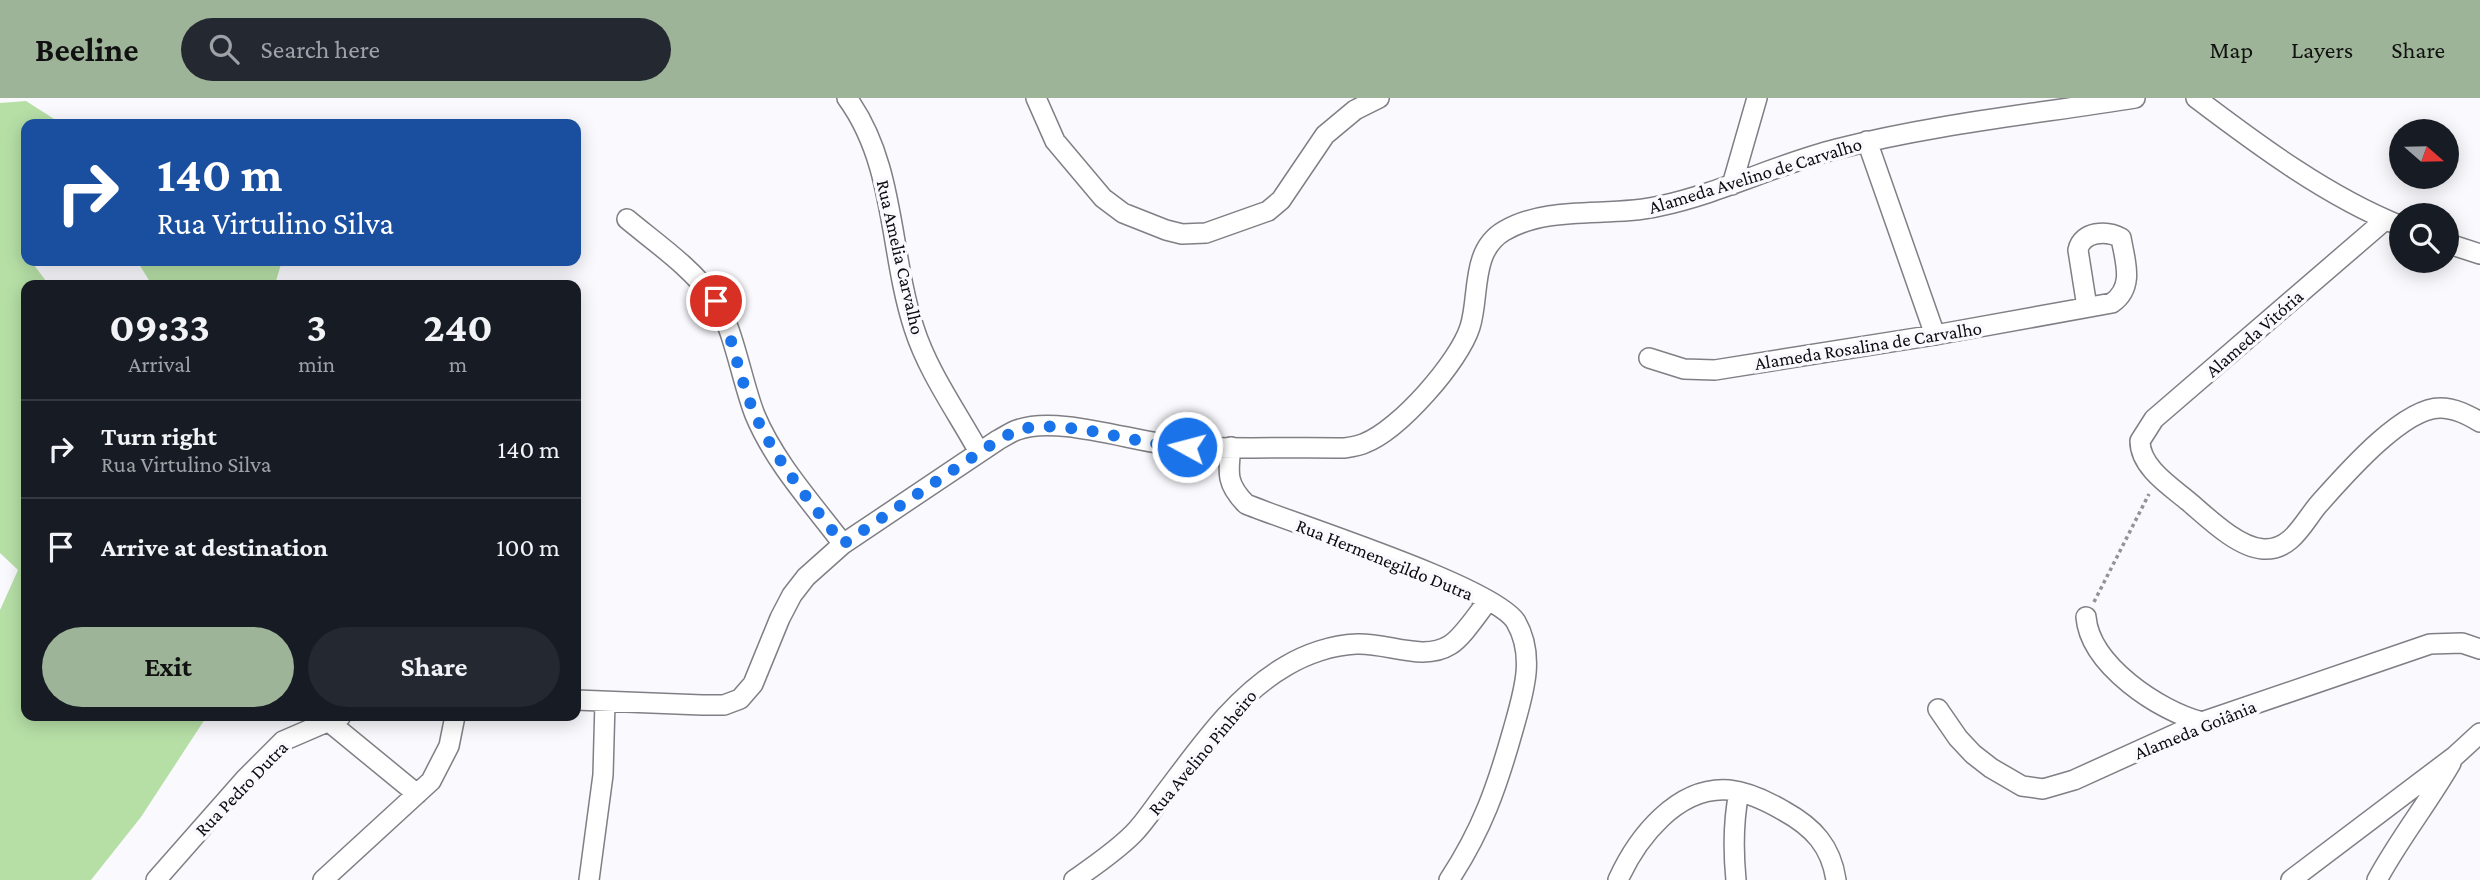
<!DOCTYPE html>
<meta charset="utf-8">
<style>
:root{--surface:#171b24;--page:#242831;--text:#f1f3f6;--muted:#9ea1a6;--line:#363941;--accent:#9eb498}
body{margin:0;font-family:"Crimson Pro",serif;background:var(--page);color:var(--text);height:100vh;display:flex;flex-direction:column;font-size:26px;white-space:nowrap}
*{box-sizing:border-box;margin:0}
p{font-size:23px;color:var(--muted)}
.icon{flex:none;width:38px;height:38px;fill:none;stroke:currentColor;stroke-width:2;stroke-linecap:round;stroke-linejoin:round}
.map{position:relative;flex:1;overflow:hidden}
.panel{position:absolute;left:21px;top:182px;width:560px;height:441px;display:flex;flex-direction:column;background:var(--surface);border-radius:14px;box-shadow:0 4px 18px #0003}
.panel>*{flex:none}
.banner{position:absolute;left:21px;top:21px;width:560px;height:147px;border-radius:14px;box-shadow:0 4px 18px #0003;background:#1a4fa0;color:#fff;overflow:hidden}
.needle{width:46px;rotate:110deg}
.fabs{position:absolute;left:2389px;top:21px;display:grid;gap:14px}
.fabs a{display:grid;place-items:center;width:70px;height:70px;border-radius:50%;background:var(--surface);box-shadow:0 4px 18px #0003;font-size:35px}
.pin{position:absolute;display:grid;place-items:center;width:60px;height:60px;color:#fff;margin:-30px;border:4px solid #fff;border-radius:50%;box-shadow:0 2px 7px #0007}
.me{position:absolute;width:77px;margin:-38px;rotate:277deg;stroke-linejoin:round;filter:drop-shadow(0 0 5px #0008)}
.turn{display:flex;align-items:center;gap:24px;height:147px;padding:0 21px;font-size:32px}
.turn .icon{width:91px;height:91px;stroke-width:2.5}
.turn b{display:block;font-size:49px;line-height:60px}
.eta{display:flex;justify-content:space-evenly;align-items:center;height:119px;text-align:center}
.eta b{font-size:42px;font-weight:700;line-height:49px}
.cta{display:flex;gap:14px;margin-top:auto;padding:14px 21px}
.cta a{flex:1;height:80px;border-radius:42px;background:var(--accent);color:#111;font-size:28px;font-weight:700;line-height:80px;text-align:center}
.cta a+a{background:var(--page);color:var(--text)}
ul{padding:0;list-style:none}
li{display:flex;align-items:center;gap:21px;height:98px;padding:0 21px;border-top:2px solid var(--line)}
li div{flex:1}
li b{display:block;font-size:26px}
li em{font-style:normal}
header{display:flex;align-items:center;gap:42px;box-sizing:border-box;height:98px;padding:0 35px;background:var(--accent);color:#111}
header strong{font-size:33px}
nav{display:flex;gap:38px;margin-inline-start:auto;font-size:24px}
.search{width:490px;height:63px;background:var(--page);display:flex;align-items:center;gap:18px;box-sizing:border-box;padding:0 24px;border-radius:38px;color:var(--muted);font-size:26px}
.map>svg:first-child{display:block}
</style>
<header>
<strong>Beeline</strong>
<div class="search"><svg class="icon" aria-label="search" viewBox="0 0 24 24"><circle cx="10" cy="10" r="6"/><path d="M15 15l6 6"/></svg>Search here</div>
<nav><a>Map</a><a>Layers</a><a>Share</a></nav>
</header>
<div class="map">
<svg width="2480" height="782" viewBox="0 0 2480 782">
<rect width="100%" height="100%" fill="#faf9fe"/>
<!-- green -->
<path fill="#b6dfa6" d="M26 3 62 26H26V163H31L49 187H26V618H207L141 719 91 782H0V512L18 472 0 455V5Z
M137 163H282L276 183 269 187H152Z"/>
<g fill="none" stroke-linecap="round" stroke-linejoin="round">
<defs>
<path id="minor" d="M847 0C896 67 889 154 914 230 928 274 957 314 979 354
M1036 0 1055 43 1103 100 1123 115 1166 132 1182 136 1206 135 1268 113 1281 102 1325 37 1355 12 1379 0
M2196 0C2258 47 2328 99 2401 128
M1867 43 1935 237
M1732 87 1757 0
M627 121C657 146 691 169 714 201 733 226 742 285 755 317 775 365 812 405 843 446
M2385 122 2154 321 2140 343C2140 369 2170 388 2188 403 2207 419 2237 449 2263 451 2291 453 2303 425 2318 407 2343 379 2402 310 2440 310 2455 310 2468 317 2480 324
M2446 145 2480 156
M1649 260 1684 271 1715 272 1935 237 2112 205C2135 189 2125 163 2121 140 2107 132 2082 133 2078 152L2087 209
M1231 349C1228 375 1226 386 1246 406 1294 426 1495 489 1516 524 1536 559 1523 596 1513 632 1497 689 1482 732 1449 782
M2086 519C2090 567 2159 613 2202 624
M576 602 702 607H724L740 601 753 586 780 520 792 497 806 479 843 446 998 342C1004 339 1011 334 1017 332 1059 316 1141 347 1188 349 1240 351 1292 349 1344 350 1351 349 1359 348 1365 345 1399 332 1459 264 1470 229 1480 198 1470 153 1504 133 1550 106 1610 120 1660 108 1721 95 1777 66 1837 51 1934 26 2036 16 2135 0
M1938 611 1958 640 1973 656 1991 670 2022 688 2043 691 2074 682 2202 624 2430 546 2462 545 2480 551
M328 623 417 696
M156 782 245 681 283 643 341 618
M323 782 431 683 449 648 455 618
M589 782 603 677 605 604
M1074 782C1094 768 1115 754 1133 736 1144 725 1153 711 1162 699 1198 652 1234 598 1286 568 1306 556 1332 547 1356 546 1386 544 1423 564 1450 547 1463 539 1478 515 1488 503
M1618 782C1637 740 1677 688 1729 692 1748 694 1767 703 1784 713 1813 729 1831 748 1836 782
M1736 782C1733 751 1733 724 1739 694
M2291 782 2455 658 2480 635
M2377 782C2399 741 2428 705 2451 665"/>
</defs>
<!-- minor casing -->
<use href="#minor" stroke="#7f7f85" stroke-width="22"/>
<!-- path -->
<path stroke="#939396" stroke-width="3.5" stroke-dasharray="3.5 3.5" stroke-linecap="butt" d="M2094 504 2149 396"/>
<!-- minor -->
<use href="#minor" stroke="#fff" stroke-width="19"/>
</g>
<g fill="none" stroke-linecap="round" stroke-linejoin="round">
<!-- route -->
<path stroke="#1a73e8" stroke-width="12" stroke-dasharray="0 21.6" d="M716 203C734 240 739 283 757 321 779 367 812 406 843 446L998 342 1019 331 1042 328 1081 331 1157 346 1187 349"/>
</g>
<g text-anchor="middle" stroke-width="7" stroke-linejoin="round" paint-order="stroke">
<!-- street labels -->
<g font-size="19" fill="#0c0c0e" stroke="#faf9fe">
<text transform="translate(1755 77) rotate(-17)" y="7">Alameda Avelino de Carvalho</text>
<text transform="translate(901 159) rotate(77)" y="7">Rua Amelia Carvalho</text>
<text transform="translate(2254 235) rotate(-41)" y="7">Alameda Vitória</text>
<text transform="translate(1868 247) rotate(-9)" y="7">Alameda Rosalina de Carvalho</text>
<text transform="translate(1385 461) rotate(22)" y="7">Rua Hermenegildo Dutra</text>
<text transform="translate(2195 631) rotate(-22)" y="7">Alameda Goiânia</text>
<text transform="translate(1202 654) rotate(-50)" y="7">Rua Avelino Pinheiro</text>
<text transform="translate(241 690) rotate(-46)" y="7">Rua Pedro Dutra</text>
</g>
</g>
</svg>
<div class="fabs">
<a><svg class="needle" viewBox="-14 -14 28 28"><path d="M0-13l5 13h-10z" fill="#e53935"/><path d="M0 13l5-13h-10z" fill="#9ea1a6"/></svg></a>
<a><svg class="icon" aria-label="search" viewBox="0 0 24 24"><circle cx="10" cy="10" r="6"/><path d="M15 15l6 6"/></svg></a>
</div>
<div class="pin" style="left:716px;top:203px;background:#d93025"><svg class="icon" aria-label="arrive" viewBox="0 0 24 24"><path d="M6 21V4h12l-3 4 3 4H6"/></svg></div>
<svg class="me" style="left:1187px;top:349px" viewBox="-20 -20 40 40"><circle r="17" fill="#1a73e8" stroke="#fff" stroke-width="3"/><path d="M0-11L8 9 0 5-8 9z" fill="#fff"/></svg>
<div class="banner">
<div class="turn"><svg class="icon" aria-label="right" viewBox="0 0 24 24"><path d="M7 20v-9h11M14 6l5 5-5 5"/></svg><div><b>140 m</b>Rua Virtulino Silva</div></div>
</div>
<section class="panel">
<div class="eta">
<div><b>09:33</b><p>Arrival</p></div>
<div><b>3</b><p>min</p></div>
<div><b>240</b><p>m</p></div>
</div>
<ul>
<li><svg class="icon" aria-label="right" viewBox="0 0 24 24"><path d="M7 20v-9h11M14 6l5 5-5 5"/></svg><div><b>Turn right</b><p>Rua Virtulino Silva</p></div><em>140 m</em></li>
<li><svg class="icon" aria-label="arrive" viewBox="0 0 24 24"><path d="M6 21V4h12l-3 4 3 4H6"/></svg><div><b>Arrive at destination</b></div><em>100 m</em></li>
</ul>
<div class="cta"><a>Exit</a><a>Share</a></div>
</section>
</div>
